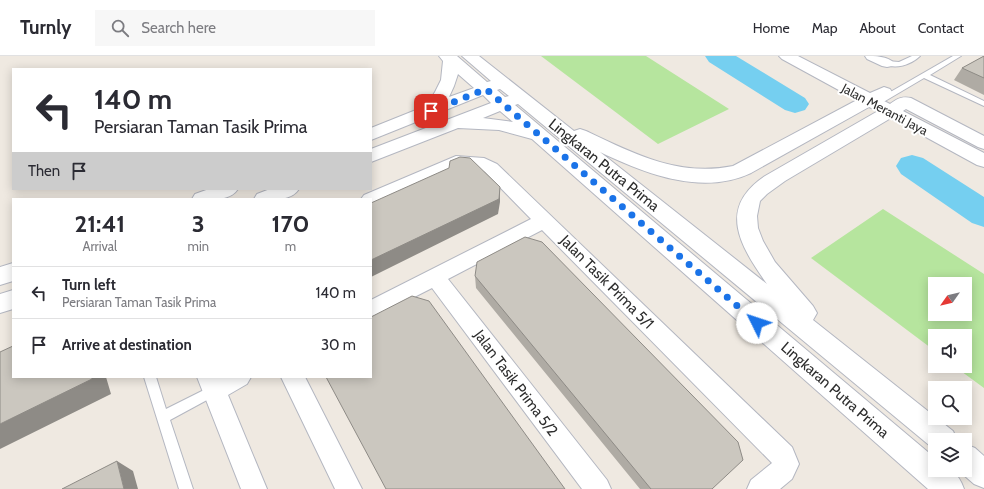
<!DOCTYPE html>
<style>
:root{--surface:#fff;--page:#f7f7f7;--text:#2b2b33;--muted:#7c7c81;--line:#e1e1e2}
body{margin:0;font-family:Cabin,sans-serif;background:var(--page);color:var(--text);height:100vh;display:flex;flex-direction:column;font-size:15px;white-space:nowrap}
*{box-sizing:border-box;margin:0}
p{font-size:13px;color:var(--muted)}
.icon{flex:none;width:22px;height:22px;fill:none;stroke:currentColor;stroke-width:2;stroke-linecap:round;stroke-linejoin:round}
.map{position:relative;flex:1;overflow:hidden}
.drawer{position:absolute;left:12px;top:142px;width:360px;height:180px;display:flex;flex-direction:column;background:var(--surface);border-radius:0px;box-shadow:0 2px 10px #0003}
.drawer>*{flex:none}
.top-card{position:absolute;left:12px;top:12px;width:360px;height:122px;border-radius:0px;box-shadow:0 2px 10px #0003;background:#fff;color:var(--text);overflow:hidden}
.needle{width:26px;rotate:236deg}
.tools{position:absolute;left:928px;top:221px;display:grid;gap:8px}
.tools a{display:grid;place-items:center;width:44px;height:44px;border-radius:0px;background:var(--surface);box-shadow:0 2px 10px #0003;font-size:20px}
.pin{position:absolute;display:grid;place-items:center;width:34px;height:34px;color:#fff;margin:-17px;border-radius:8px;box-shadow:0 2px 6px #0006}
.me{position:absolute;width:44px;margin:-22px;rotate:311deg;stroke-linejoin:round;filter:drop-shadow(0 0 3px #0008)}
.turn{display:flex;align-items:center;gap:14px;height:84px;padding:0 16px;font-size:18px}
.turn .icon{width:52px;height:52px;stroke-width:2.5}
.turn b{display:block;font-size:28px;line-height:34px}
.then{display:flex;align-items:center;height:38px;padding:0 16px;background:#0003;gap:8px;font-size:15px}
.eta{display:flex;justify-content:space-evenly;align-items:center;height:68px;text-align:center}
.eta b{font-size:24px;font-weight:700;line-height:28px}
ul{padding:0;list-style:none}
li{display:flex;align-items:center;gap:12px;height:52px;padding:0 16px;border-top:1px solid var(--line)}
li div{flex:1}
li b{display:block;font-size:15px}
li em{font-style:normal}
header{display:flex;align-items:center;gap:24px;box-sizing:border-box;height:56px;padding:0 20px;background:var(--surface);border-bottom:1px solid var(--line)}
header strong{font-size:19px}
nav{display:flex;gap:22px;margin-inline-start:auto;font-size:14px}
.search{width:280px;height:36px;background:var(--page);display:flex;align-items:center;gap:10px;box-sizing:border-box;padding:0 14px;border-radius:0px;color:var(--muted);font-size:15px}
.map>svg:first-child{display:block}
</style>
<header>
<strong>Turnly</strong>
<div class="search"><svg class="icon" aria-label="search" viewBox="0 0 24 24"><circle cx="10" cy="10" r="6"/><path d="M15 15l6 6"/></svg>Search here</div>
<nav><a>Home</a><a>Map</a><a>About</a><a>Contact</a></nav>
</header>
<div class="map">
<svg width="984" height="433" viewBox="0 0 984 433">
<rect width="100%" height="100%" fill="#efe9e1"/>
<!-- green -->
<path fill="#b6e59e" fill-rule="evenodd" d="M541 0H646L729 53 658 88Z
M883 153 984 218V332L954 310H965V280H935V295L811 202ZM935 228H965V258H935Z"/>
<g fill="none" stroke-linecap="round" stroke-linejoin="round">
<!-- river -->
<path fill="#75cff0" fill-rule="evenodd" d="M705 0H736L805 42 809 48 805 54 795 57 785 54 709 6Z
M912 99 923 102 984 141V171L972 167 901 118 896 110 901 102Z"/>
<defs>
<path id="lane" d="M912 0H920C912 8 894 15 884 7L887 5 899 6Z
M953 0H961L930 19 984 45V50L924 22 880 48H874L873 46Z
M144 321H156L166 353 214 329 218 330 220 334 218 338 170 364 193 433H179Z"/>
<path id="street" d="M865 0C875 0 888 0 894 7L892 10 887 11 882 10 867 3Z
M456 100 484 102 497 108 792 391 799 408 792 423 780 433H747L751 424 772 407 542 174 448 223 607 424 611 433H582L432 232 371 263V244L531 163 485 116 480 113 458 112 371 149V143H361L364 139Z
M197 321H251L247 328 228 339 267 433H241Z
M281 321H305L362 433H335Z"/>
<path id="secondary" d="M439 0H457L487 26 491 25 462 0H479L574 75 580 73 586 75C635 98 678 121 733 110L857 44 782 3 779 0H798L870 37 884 31 890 33 892 36 890 39 882 44 890 48C897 43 902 40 911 42L984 80V93L978 91 906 53 903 55 984 97V111L977 109 891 62 785 125 767 138 760 145 757 160 758 172 763 185 775 206 813 250 817 257 813 264 953 375 957 384H935V394L518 48 515 49 935 402V414C952 414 958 416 964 433H928L532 83 499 74 458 72 371 106V93L491 47 483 39 371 84V72L426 50 435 36 441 24 443 5ZM458 18 474 32 449 41 454 30ZM500 33 509 40 505 41 497 34ZM869 51 878 55 765 120C717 152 740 190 767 228L600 96C646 118 702 140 751 117ZM500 55 513 66 483 62Z
M209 133H238C229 147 206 143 192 143L195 138Z
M270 133H299C290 147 268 143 254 143L257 138Z
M13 207V225L0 229V211Z
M13 234V253L0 257V238Z
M965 388 975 392 984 400V432L974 428 958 414H965Z"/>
</defs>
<!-- lane casing -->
<use href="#lane" stroke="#b4b7c1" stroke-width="2"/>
<!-- street casing -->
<use href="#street" stroke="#b4b7c1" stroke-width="2"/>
<!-- secondary casing -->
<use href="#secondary" stroke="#b4b7c1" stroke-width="2"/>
<!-- lane -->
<use href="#lane" fill="#fff" fill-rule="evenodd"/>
<!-- street -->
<use href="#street" fill="#fff" fill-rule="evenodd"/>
<!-- secondary -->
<use href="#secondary" fill="#fff" fill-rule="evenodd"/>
</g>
<!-- wall -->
<path fill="#afaba4" d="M984 0V39L954 24 962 12Z
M475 220 712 433H640L476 232Z"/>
<!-- shaded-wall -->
<path fill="#8e8b86" d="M500 131V146L498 158 371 221V204Z
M92 321H106L111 338 0 393V368Z
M117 405 133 415 138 433H124Z"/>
<!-- building -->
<path fill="#cbc7bf" stroke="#8e8b86" d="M984 0V22L962 12Z
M460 101 470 102 500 131 499 143 371 204V147L449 112 450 105Z
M525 181 542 186 738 386 743 404 712 433H651L475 220 477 206Z
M412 240 429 245 565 433H386L326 321H371V261Z
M13 290V321H92V323L0 368V296Z
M117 405 124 433H62Z"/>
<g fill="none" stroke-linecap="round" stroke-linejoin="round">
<!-- route -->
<path stroke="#1a73e8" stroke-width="7" stroke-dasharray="0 12.6" d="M431 55 486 33 757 267"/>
</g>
<g text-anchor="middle" stroke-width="4" stroke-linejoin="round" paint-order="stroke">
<!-- far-street labels -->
<g font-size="13" fill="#2e2e2e" stroke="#fff">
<text transform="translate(885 53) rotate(28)" y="5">Jalan Meranti Jaya</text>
</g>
<!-- street labels -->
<g font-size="15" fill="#2e2e2e" stroke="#fff">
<text transform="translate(604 109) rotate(39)" y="5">Lingkaran Putra Prima</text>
<text transform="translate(607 226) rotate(45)" y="5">Jalan Tasik Prima 5/1</text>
<text transform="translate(516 327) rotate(53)" y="5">Jalan Tasik Prima 5/2</text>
<text transform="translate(835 334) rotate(41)" y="5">Lingkaran Putra Prima</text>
</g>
</g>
</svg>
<div class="tools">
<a><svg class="needle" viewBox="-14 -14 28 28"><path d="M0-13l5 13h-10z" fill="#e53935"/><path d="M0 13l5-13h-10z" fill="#7c7c81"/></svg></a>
<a><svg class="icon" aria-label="sound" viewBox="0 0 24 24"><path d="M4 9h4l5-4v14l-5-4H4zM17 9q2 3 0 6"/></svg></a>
<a><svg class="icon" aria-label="search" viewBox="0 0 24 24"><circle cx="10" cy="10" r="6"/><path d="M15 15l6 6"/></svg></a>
<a><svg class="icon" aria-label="layers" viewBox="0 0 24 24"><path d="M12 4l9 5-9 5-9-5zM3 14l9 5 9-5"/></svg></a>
</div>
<div class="pin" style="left:431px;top:55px;background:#d93025"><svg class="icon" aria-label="arrive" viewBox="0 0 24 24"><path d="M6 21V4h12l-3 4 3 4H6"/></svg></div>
<svg class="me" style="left:757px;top:267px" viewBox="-20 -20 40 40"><circle r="19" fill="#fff"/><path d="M0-13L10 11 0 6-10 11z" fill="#1a73e8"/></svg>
<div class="top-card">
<div class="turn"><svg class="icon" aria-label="left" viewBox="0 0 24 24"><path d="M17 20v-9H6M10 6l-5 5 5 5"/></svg><div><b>140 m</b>Persiaran Taman Tasik Prima</div></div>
<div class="then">Then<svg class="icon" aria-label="arrive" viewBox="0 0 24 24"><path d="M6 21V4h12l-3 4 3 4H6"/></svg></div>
</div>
<section class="drawer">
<div class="eta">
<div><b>21:41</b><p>Arrival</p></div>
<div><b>3</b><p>min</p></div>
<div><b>170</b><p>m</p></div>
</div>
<ul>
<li><svg class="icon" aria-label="left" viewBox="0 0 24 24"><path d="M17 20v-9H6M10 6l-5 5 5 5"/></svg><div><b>Turn left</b><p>Persiaran Taman Tasik Prima</p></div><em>140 m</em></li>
<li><svg class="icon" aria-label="arrive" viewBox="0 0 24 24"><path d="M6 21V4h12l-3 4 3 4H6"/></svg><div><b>Arrive at destination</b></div><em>30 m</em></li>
</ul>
</section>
</div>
